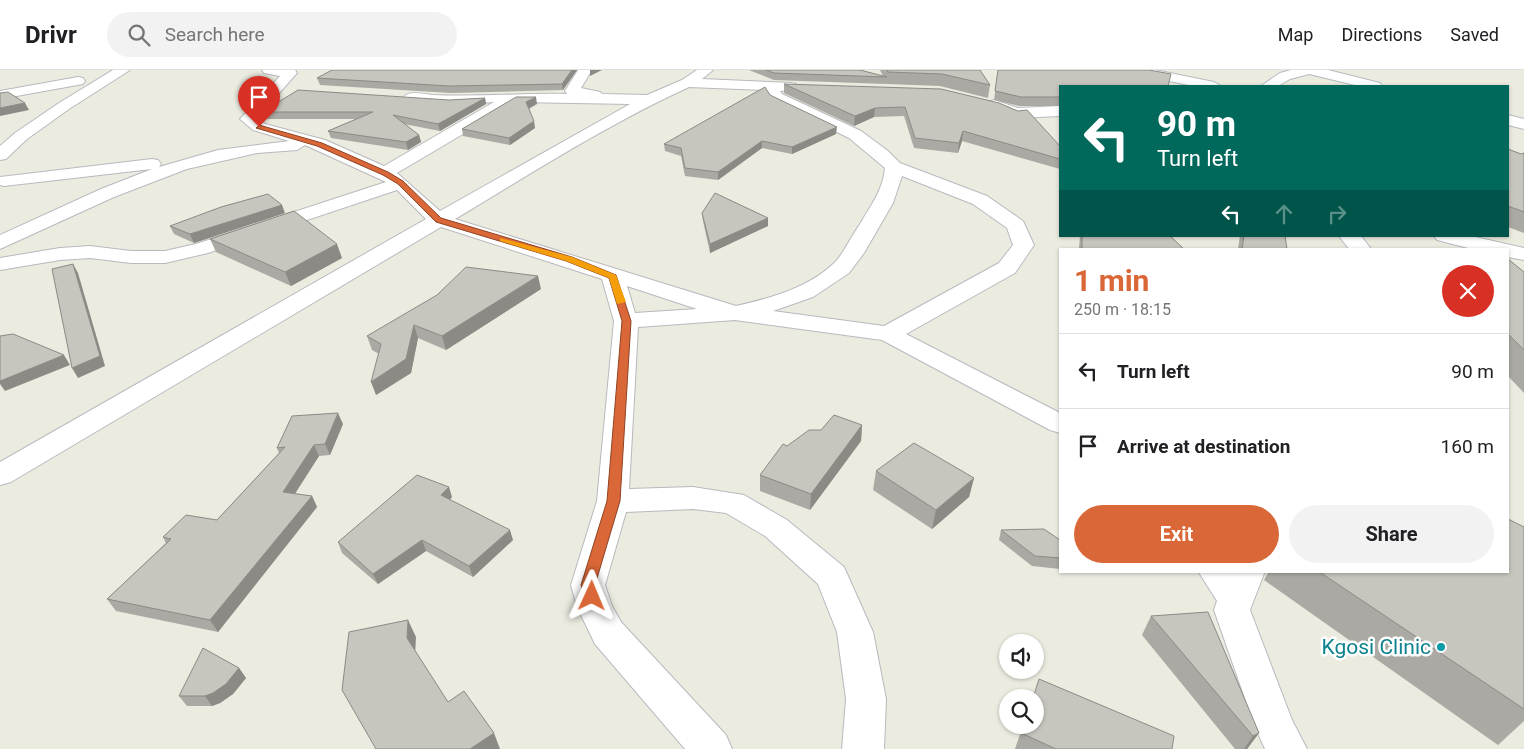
<!DOCTYPE html>
<meta charset="utf-8">
<style>
:root{--surface:#fff;--page:#f2f2f2;--text:#202124;--muted:#757577;--line:#e0e0e0;--accent:#da6737}
body{margin:0;font-family:Roboto,sans-serif;background:var(--page);color:var(--text);height:100vh;display:flex;flex-direction:column;font-size:19px;white-space:nowrap}
*{box-sizing:border-box;margin:0}
p{font-size:16px;color:var(--muted)}
.icon{flex:none;width:28px;height:28px;fill:none;stroke:currentColor;stroke-width:2;stroke-linecap:round;stroke-linejoin:round}
.map{position:relative;flex:1;overflow:hidden}
.side{position:absolute;left:1059px;top:178px;width:450px;height:325px;display:flex;flex-direction:column;background:var(--surface);border-radius:0px;box-shadow:0 1px 4px #0004}
.side>*{flex:none}
.banner{position:absolute;left:1059px;top:15px;width:450px;height:152px;border-radius:0px;box-shadow:0 1px 4px #0004;background:#00695c;color:#fff;overflow:hidden}
.fabs{position:absolute;left:999px;top:564px;display:grid;gap:10px}
.fabs a{display:grid;place-items:center;width:45px;height:45px;border-radius:50%;background:var(--surface);box-shadow:0 1px 4px #0004;font-size:25px}
.pin{position:absolute;display:grid;place-items:center;width:42px;height:42px;color:#fff;margin:-51px -21px;border-radius:50% 50% 50% 0;rotate:-45deg;box-shadow:0 0 5px #0007}
.pin .icon{rotate:45deg}
.me{position:absolute;width:55px;margin:-28px;rotate:1deg;stroke-linejoin:round;filter:drop-shadow(0 0 4px #0008)}
.turn{display:flex;align-items:center;gap:18px;height:105px;padding:0 15px;font-size:22px}
.turn .icon{width:65px;height:65px;stroke-width:2.5}
.turn b{display:block;font-size:35px;line-height:42px}
.lanes{display:flex;align-items:center;height:48px;padding:0 15px;background:#0003;justify-content:center;gap:25px;direction:ltr}
.lanes .off{opacity:.35}
.round{display:grid;place-items:center;flex:none;width:52px;height:52px;border-radius:26px;background:var(--page)}
.summary{display:flex;align-items:center;justify-content:space-between;height:85px;padding:0 15px}
h1{font-size:30px;font-weight:700;line-height:38px;color:var(--accent)}
.button{display:flex;gap:10px;margin-top:auto;padding:10px 15px}
.button a{flex:1;height:58px;border-radius:30px;background:var(--accent);color:#fff;font-size:20px;font-weight:700;line-height:58px;text-align:center}
.button a+a{background:var(--page);color:var(--text)}
ul{padding:0;list-style:none}
li{display:flex;align-items:center;gap:15px;height:75px;padding:0 15px;border-top:1px solid var(--line)}
li div{flex:1}
li b{display:block;font-size:19px}
li em{font-style:normal}
header{display:flex;align-items:center;gap:30px;box-sizing:border-box;height:70px;padding:0 25px;background:var(--surface);border-bottom:1px solid var(--line)}
header strong{font-size:24px}
nav{display:flex;gap:28px;margin-inline-start:auto;font-size:18px}
.search{width:350px;height:45px;background:var(--page);display:flex;align-items:center;gap:12px;box-sizing:border-box;padding:0 18px;border-radius:28px;color:var(--muted);font-size:19px}
.map>svg:first-child{display:block}
</style>
<header>
<strong>Drivr</strong>
<div class="search"><svg class="icon" aria-label="search" viewBox="0 0 24 24"><circle cx="10" cy="10" r="6"/><path d="M15 15l6 6"/></svg>Search here</div>
<nav><a>Map</a><a>Directions</a><a>Saved</a></nav>
</header>
<div class="map">
<svg width="1524" height="679" viewBox="0 0 1524 679">
<rect width="100%" height="100%" fill="#ebebe0"/>
<g fill="none" stroke-linecap="round" stroke-linejoin="round">
<defs>
<path id="minor" d="M113 0H130L69 39 27 69 6 89 0 90V76L15 63 59 33Z
M262 0H295L297 3 257 48 265 54 325 70 384 96 494 32 451 35 405 31 403 28C408 20 423 24 432 25 476 27 522 23 567 24L565 21 578 0H592L581 18 600 22 602 24 647 25 682 10 697 0H713L702 9 791 13 796 14 798 17 796 20 780 21 782 24 861 61 888 81 900 93 987 126 1023 151 1034 175 1015 203 906 264 1060 343V363L1050 360 882 270 735 250 638 257 629 419 693 417 744 425 787 450 844 497 873 562 886 629 884 679H842L846 629 837 562 818 514 765 466 726 443 693 439 626 442 605 515 612 536 621 552 726 665 732 679H685L595 574 577 537 571 515 597 431 614 251 602 209 441 157 11 412 0 415V392L426 149 397 120 208 183 165 193H131L90 188 60 190 0 200V188L60 178 90 176 131 181H165L196 174 386 112 305 75 297 80 257 83 187 99 114 127 0 179V165L101 119 152 99 4 116 0 115V107L152 89 158 90 161 94 159 97 218 80 289 71 253 60 240 49 280 6 264 3ZM689 17 765 20 771 30 849 68 885 98C883 120 871 135 860 154 852 165 846 179 837 190 812 217 771 228 736 236L455 149C532 103 608 54 689 17ZM517 32 630 34 440 141 397 103ZM902 106 973 134 1007 158 1013 175 999 193 884 256 773 241 813 227 849 203 864 183 893 133ZM627 216 697 239 635 243Z
M1127 0H1155L1214 12 1221 16H1194L1134 4Z
M1291 0H1328L1380 13 1382 16H1359L1309 4 1290 9 1278 16H1261L1280 3Z
M78 7 83 8 85 11 83 14 0 29V21Z
M994 30 1018 38 1060 36V46L1017 48 989 38 986 35 989 32Z
M1508 45 1524 49V59L1508 55Z
M1339 166H1361L1371 179H1349Z
M1434 166H1471L1524 178V190L1508 187V179H1472L1437 170Z
M1198 501H1265L1250 540 1292 650 1307 679H1265L1255 657 1214 540 1217 531Z"/>
</defs>
<!-- minor casing -->
<use href="#minor" stroke="#b8b9be" stroke-width="2"/>
<!-- minor -->
<use href="#minor" fill="#fff" fill-rule="evenodd"/>
</g>
<!-- wall -->
<path fill="#aaa9a3" d="M577 0 563 20 451 23 320 15 317 8Z
M749 0H860L883 6 880 0H980L990 15 988 28 940 16 887 14 886 13V14L774 10Z
M998 0 1060 16V36H1019L994 30Z
M784 14 1018 41 1060 76V99L962 71 958 83 914 78 904 46 874 47 854 56 784 23Z
M485 28 486 34 440 61 404 54 419 65 421 72 408 80 331 68 328 61 356 49H264L262 42Z
M537 34 529 39 535 58 510 75 463 66 462 59Z
M836 64 792 84 762 78 718 110 685 106 681 86 665 81 664 74Z
M1508 79 1521 84 1524 83V163L1508 157Z
M285 143 194 173 174 164 170 156Z
M702 143 768 148V156L710 183 703 151Z
M1080 166H1170L1184 179H1079Z
M1240 166H1285L1287 179H1238Z
M210 169 342 188 291 216 216 182Z
M1508 189 1524 202V323L1508 306Z
M541 219 446 280 418 268 411 303 376 325 379 284 372 280 367 266Z
M343 354 330 385 319 386 295 424 312 426 317 437 218 562 116 541 107 529 166 473 163 467 217 450 279 383 277 378Z
M862 355 861 371 810 440 760 421V405L787 376 821 360Z
M876 401 974 408 969 427 932 459 873 420Z
M452 427 450 430 513 470 473 507 426 481 378 514 342 483 338 472Z
M1524 457V651L1498 675 1264 510 1269 501H1508Z
M1001 460 1060 470V499L1032 496 999 470Z
M1151 546 1259 663 1247 679H1235L1142 565Z
M239 598 246 608 233 624 220 633 212 636H187L179 626Z
M1023 655 1172 679H1015Z"/>
<!-- shaded-wall -->
<path fill="#8b8a85" d="M572 0H577L563 20 562 14Z
M590 0H602L590 6Z
M536 27 537 34 527 39 526 32Z
M485 28 486 34 440 61 438 54Z
M25 33 29 40 0 46V38Z
M875 38 874 47 854 56 855 46Z
M534 51 535 58 510 75 509 68Z
M837 57 836 64 792 84V77Z
M963 61 962 71 958 83 959 73Z
M419 65 421 72 408 80 406 72Z
M762 71V78L718 110V102Z
M282 135 285 143 194 173 190 164Z
M768 148V156L710 183V174Z
M337 174 342 188 291 216 285 202Z
M73 194 78 203 105 296 78 308 72 298Z
M538 206 541 219 446 280 442 266Z
M414 255 418 268 411 303 376 325 371 312Z
M64 285 70 295 5 321 0 314V311Z
M338 343 343 354 330 385 325 374Z
M862 355 861 371 810 440 811 424Z
M314 375 319 386 288 434 283 422Z
M974 408 969 427 932 459 936 440Z
M449 417 452 427 444 435 441 425Z
M312 426 317 437 218 562 210 550Z
M510 460 513 470 473 507 469 496Z
M422 470 426 481 378 514 373 504Z
M408 550 416 567 415 586 407 568Z
M239 598 246 608 233 624 220 633 212 636 205 626Z
M494 663 500 679H470Z
M1259 663 1247 679H1244L1253 666Z"/>
<!-- building -->
<path fill="#c6c5be" stroke="#8b8a85" d="M332 0H572L562 14 449 16 317 8Z
M766 0H860L887 7 774 3Z
M887 0H980L990 15 942 4 888 2Z
M998 0H1149L1171 4 1168 16H1060V27H1021L995 21Z
M784 14 941 19 999 33 1018 41 1027 40 1060 76V89L963 61 959 73 915 68 905 37 875 38 855 46Z
M765 17 770 25 837 57 792 77 762 71 718 102 685 98 681 78 664 74Z
M298 20 449 30 485 28 438 54 393 45 419 65 406 72 328 61 373 42H262Z
M8 22 25 33 0 38V23Z
M516 27H536L526 32 534 51 509 68 462 59Z
M1508 79 1521 84 1524 83V142L1508 136Z
M715 123 768 148 710 174 702 143Z
M268 124 282 135 190 164 170 156 221 137Z
M294 141 337 174 285 202 210 169Z
M1082 166H1170L1184 179H1082Z
M1244 166H1285L1287 179H1242Z
M1508 189 1524 202V280L1508 264Z
M73 194 100 286 72 298 52 199Z
M466 197 538 206 442 266 414 255 406 289 371 312 381 274 367 266 437 225Z
M13 264 64 285 0 311V266Z
M338 343 325 374 314 375 283 422 312 426 210 550 107 529 171 469 163 467 186 445 217 450 285 377 277 378 292 346Z
M834 345 862 355 811 424 760 405 783 374 787 376 809 360H821Z
M914 373 974 408 936 440 876 401Z
M417 405 449 417 441 425 510 460 469 496 422 470 373 504 338 472Z
M1508 449 1524 457V639L1318 501H1508Z
M1044 459 1060 470V488L1035 486 1001 460Z
M1208 542 1259 663 1253 666 1151 546Z
M408 550 407 568 448 632 464 621 494 663 470 679H376L342 620 349 562Z
M203 578 239 598 226 614 213 623 205 626H179Z
M1039 609 1174 666 1172 679H1056L1021 663 1024 655H1035V628H1033Z"/>
<!-- route -->
<path fill="#da6737" stroke="#8e4324" d="M259 55 322 73 388 102 403 111 441 148 572 187 616 205 631 251 620 431 595 515 599 526 597 530H586L581 515 607 431 622 251 609 208 566 191 436 152 398 114 383 105 317 76 256 58Z"/>
<!-- slow -->
<path fill="#f59e0b" d="M500 168 572 187 616 205 626 232 617 234 609 208 566 191 500 171Z"/>
<!-- markers -->
<circle fill="#0f9aa8" stroke="#fff" stroke-width="2" cx="1441" cy="577" r="5"/>
<g text-anchor="middle" stroke-width="5" stroke-linejoin="round" paint-order="stroke">
<!-- near-culture labels -->
<g font-size="21" fill="#0d838f" stroke="#fff" text-anchor="end">
<text x="1431" y="584">Kgosi Clinic</text>
</g>
</g>
</svg>
<div class="fabs">
<a><svg class="icon" aria-label="sound" viewBox="0 0 24 24"><path d="M4 9h4l5-4v14l-5-4H4zM17 9q2 3 0 6"/></svg></a>
<a><svg class="icon" aria-label="search" viewBox="0 0 24 24"><circle cx="10" cy="10" r="6"/><path d="M15 15l6 6"/></svg></a>
</div>
<div class="pin" style="left:259px;top:57px;background:#d93025"><svg class="icon" aria-label="arrive" viewBox="0 0 24 24"><path d="M6 21V4h12l-3 4 3 4H6"/></svg></div>
<svg class="me" style="left:592px;top:526px" viewBox="-20 -20 40 40"><path d="M0-17L14 15 0 8-14 15z" fill="#da6737" stroke="#fff" stroke-width="4"/></svg>
<div class="banner">
<div class="turn"><svg class="icon" aria-label="left" viewBox="0 0 24 24"><path d="M17 20v-9H6M10 6l-5 5 5 5"/></svg><div><b>90 m</b>Turn left</div></div>
<div class="lanes"><svg class="icon" aria-label="left" viewBox="0 0 24 24"><path d="M17 20v-9H6M10 6l-5 5 5 5"/></svg><svg class="icon off" aria-label="ahead" viewBox="0 0 24 24"><path d="M12 20V5M6 11l6-6 6 6"/></svg><svg class="icon off" aria-label="right" viewBox="0 0 24 24"><path d="M7 20v-9h11M14 6l5 5-5 5"/></svg></div>
</div>
<section class="side">
<div class="summary"><div><h1>1 min</h1><p>250 m · 18:15</p></div><a class="round" style="background:#d93025;color:#fff"><svg class="icon" aria-label="close" viewBox="0 0 24 24"><path d="M6 6l12 12M18 6L6 18"/></svg></a></div>
<ul>
<li><svg class="icon" aria-label="left" viewBox="0 0 24 24"><path d="M17 20v-9H6M10 6l-5 5 5 5"/></svg><div><b>Turn left</b></div><em>90 m</em></li>
<li><svg class="icon" aria-label="arrive" viewBox="0 0 24 24"><path d="M6 21V4h12l-3 4 3 4H6"/></svg><div><b>Arrive at destination</b></div><em>160 m</em></li>
</ul>
<div class="button"><a>Exit</a><a>Share</a></div>
</section>
</div>
